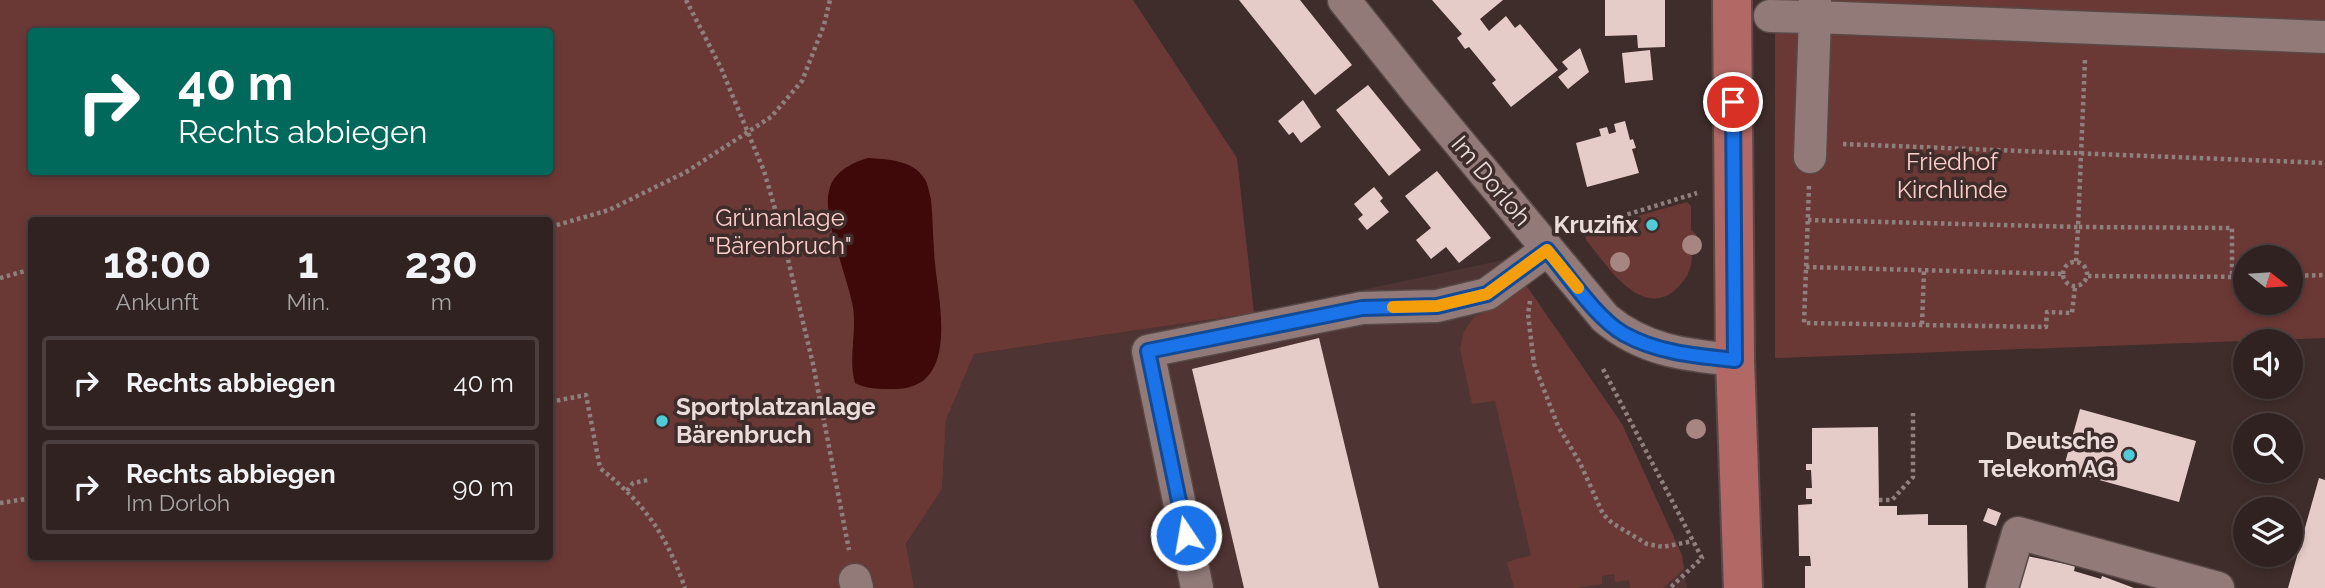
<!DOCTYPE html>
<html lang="de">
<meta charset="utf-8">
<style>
:root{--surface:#2f2220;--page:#372a29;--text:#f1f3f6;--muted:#a7a4a5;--line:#4a3f3e}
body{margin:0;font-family:Raleway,sans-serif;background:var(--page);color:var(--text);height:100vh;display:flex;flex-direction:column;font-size:26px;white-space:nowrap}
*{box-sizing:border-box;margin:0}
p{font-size:23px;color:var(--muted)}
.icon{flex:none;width:38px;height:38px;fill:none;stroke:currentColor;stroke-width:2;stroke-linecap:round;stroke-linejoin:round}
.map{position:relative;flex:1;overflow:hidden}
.details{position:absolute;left:28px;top:217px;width:525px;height:343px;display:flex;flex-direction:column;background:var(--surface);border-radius:7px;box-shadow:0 4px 10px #0003,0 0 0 2px var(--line)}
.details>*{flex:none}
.hud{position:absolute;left:28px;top:28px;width:525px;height:147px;border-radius:7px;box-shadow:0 4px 10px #0003,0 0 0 2px var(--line);background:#00695c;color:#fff;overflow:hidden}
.needle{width:46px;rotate:107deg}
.controls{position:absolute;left:2233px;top:245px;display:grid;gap:14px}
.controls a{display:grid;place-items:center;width:70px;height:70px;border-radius:50%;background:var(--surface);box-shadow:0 4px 10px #0003,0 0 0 2px var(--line);font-size:35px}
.pin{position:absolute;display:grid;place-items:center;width:60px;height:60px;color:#fff;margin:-30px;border:4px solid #fff;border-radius:50%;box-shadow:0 2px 7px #0007}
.me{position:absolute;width:77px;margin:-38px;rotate:348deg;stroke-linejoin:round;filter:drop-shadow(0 0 5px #0008)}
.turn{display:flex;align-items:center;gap:24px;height:147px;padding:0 35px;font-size:32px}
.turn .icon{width:91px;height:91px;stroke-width:2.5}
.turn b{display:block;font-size:49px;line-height:60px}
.eta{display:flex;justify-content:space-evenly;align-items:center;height:119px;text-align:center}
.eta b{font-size:42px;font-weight:700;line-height:49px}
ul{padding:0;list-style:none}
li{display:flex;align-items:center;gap:21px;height:94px;margin:0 14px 10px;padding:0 21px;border:4px solid var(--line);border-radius:7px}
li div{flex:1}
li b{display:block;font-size:26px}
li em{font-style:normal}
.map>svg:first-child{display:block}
</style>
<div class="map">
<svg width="2325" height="588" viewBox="0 0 2325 588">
<rect width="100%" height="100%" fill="#3f2d2b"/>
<!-- built -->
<path fill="#4e3432" d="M1503 260 1530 290 1622 424 1682 555 1687 588H914L906 545 942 489 946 420 974 354 1254 313Z"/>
<!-- green -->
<path fill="#6b3935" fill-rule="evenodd" d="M0 0H1133L1237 158 1254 313 974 354 946 420 942 489 906 544 914 588H0ZM32 32H550V172H32ZM32 220H550V556H32Z
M1775 0H2325V338L1775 358ZM2245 257H2291V303H2245Z
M1687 202 1691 206V230L1696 234V249L1692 254C1692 270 1686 280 1674 291 1639 319 1605 262 1586 240L1585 231Z
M1525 284 1622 424 1682 555 1684 569 1663 588H1630L1629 580 1615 582 1614 574 1602 576V584L1577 588H1514L1507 562 1531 555 1495 401 1472 404 1460 349 1464 331 1474 317 1502 304Z"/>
<!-- water -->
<path fill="#3f0809" d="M868 158C886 159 913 160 924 178 928 183 929 193 931 199 933 221 933 242 935 264 939 303 959 387 897 389 883 389 868 390 855 383 848 358 857 333 853 307 848 279 822 217 829 191 833 172 851 163 868 158Z"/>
<!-- building -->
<path fill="#e5ccc9" d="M1239 0H1300L1352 65 1315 95Z
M1432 0H1503L1480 19 1489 31 1506 16 1515 28 1520 24 1558 70 1511 107 1492 83 1496 80 1469 47 1465 49 1457 38 1462 34Z
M1605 0H1665V47L1638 48 1637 35 1605 36Z
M1580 48 1589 72 1568 89 1558 77 1568 69 1562 62Z
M1650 50 1653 80 1625 83 1622 53Z
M1368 85 1421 150 1389 176 1336 110Z
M1303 100 1321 127 1301 143 1293 132 1289 135 1278 121Z
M1625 121 1630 140 1633 139 1636 148 1632 149 1639 173 1587 187 1576 143 1601 136 1599 129 1607 127 1609 134 1616 132 1614 124Z
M1437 171 1491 238 1459 263 1446 247 1431 259 1416 240 1431 228 1405 196Z
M1374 187 1383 198 1380 201 1389 212 1367 230 1358 219 1363 215 1354 204Z
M1319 338 1379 588H1244L1192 369Z
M2080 409 2196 441 2179 502 2063 470Z
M1878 427 1879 506H1897V515L1928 514V525H1967L1968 588H1805V566H1811L1810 556H1799L1798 505 1812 504V499H1806V488H1812L1811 470H1806V464H1812V428Z
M2319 478 2325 480V588H2288Z
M1988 508 2001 513 1996 526 1983 521Z
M2027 556 2075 566 2074 571 2101 579 2102 576 2134 588H2019Z"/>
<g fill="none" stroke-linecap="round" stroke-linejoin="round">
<defs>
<path id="minor" d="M1344 0 1419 94 1605 318C1644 351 1686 355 1735 360
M1815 0V17L2325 37
M1770 16 1815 17 1810 157
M855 580 857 588
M1197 588 1148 351 1362 308 1437 306 1487 294 1547 250
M2002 588 2018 533 2218 588"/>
<path id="major" d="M1732 0 1735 360 1743 588"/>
</defs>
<!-- minor casing -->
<use href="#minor" stroke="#584947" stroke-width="35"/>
<!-- major casing -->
<use href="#major" stroke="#584947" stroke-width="42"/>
<!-- path -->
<path stroke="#8f807e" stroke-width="4.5" stroke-dasharray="3.5 3.5" stroke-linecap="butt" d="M686 0 721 68 764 171 780 226 813 364 849 550
M2085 60 2078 227 2232 228V278
M1843 144 2325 163
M1809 186 1804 323 2046 327 2047 312 2072 313 2075 287
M1808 220 2078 227 2076 262
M550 227 609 210 686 172 771 117 802 81 824 25 830 0
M1574 231 1697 193
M2063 274a12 12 0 1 1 24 0a12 12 0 1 1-24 0Z
M1806 267 2063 274
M2088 276 2245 277
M2291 276 2325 275
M0 278 32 269
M1530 301 1528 314 1534 364 1558 426 1580 463 1603 514 1612 523 1647 544 1663 547 1693 541
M1922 324 1924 271
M1603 369 1702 558 1670 588
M550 402 586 395 600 468C645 504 666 534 685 588
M627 491 633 483 648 480
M1879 500H1892L1913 477V413
M0 503 32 498"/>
<!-- minor -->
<use href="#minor" stroke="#917a78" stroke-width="32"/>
<!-- major -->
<use href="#major" stroke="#b26864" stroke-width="38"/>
</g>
<!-- trees -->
<g fill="#a78581">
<circle cx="1692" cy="245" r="10"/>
<circle cx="1620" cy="262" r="10"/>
<circle cx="1696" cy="429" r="10"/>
</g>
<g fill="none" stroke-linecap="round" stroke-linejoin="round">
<defs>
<path id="route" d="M1186 535 1148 351 1362 308 1437 306 1487 294 1547 250C1568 275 1596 318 1624 334 1658 353 1697 356 1735 360L1733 102"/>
</defs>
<!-- route casing -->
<use href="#route" stroke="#114b97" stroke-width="18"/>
<!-- route -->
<use href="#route" stroke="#1a73e8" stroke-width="12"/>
<!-- slow -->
<path stroke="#f59e0b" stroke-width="12" d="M1393 307 1437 306 1487 294 1547 250 1578 288"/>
</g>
<!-- markers -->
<g fill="#52cbd8" stroke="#3f2d2b" stroke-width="2.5">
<circle cx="1652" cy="225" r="7"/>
<circle cx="662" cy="421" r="7"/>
<circle cx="2129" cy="455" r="7"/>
</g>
<g text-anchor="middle" stroke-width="7" stroke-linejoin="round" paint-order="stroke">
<!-- park labels -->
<g font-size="24" fill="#fccdc8" stroke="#3f2d2b">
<text x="1952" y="170">Friedhof<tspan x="1952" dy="28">Kirchlinde</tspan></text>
<text x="780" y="226">Grünanlage<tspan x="780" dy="28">"Bärenbruch"</tspan></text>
</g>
<!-- street labels -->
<g font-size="24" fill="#e9dcdb" stroke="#3f2d2b">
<text transform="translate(1491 181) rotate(50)" y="8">Im Dorloh</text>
</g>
<!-- poi labels -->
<g font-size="24" font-weight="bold" fill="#e9dcdb" stroke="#3f2d2b" text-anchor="end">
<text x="1638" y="233">Kruzifix</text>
<text x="676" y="415" text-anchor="start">Sportplatzanlage<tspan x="676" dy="28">Bärenbruch</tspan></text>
<text x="2115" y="449">Deutsche<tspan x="2115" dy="28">Telekom AG</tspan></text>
</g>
</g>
</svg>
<div class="controls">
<a><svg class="needle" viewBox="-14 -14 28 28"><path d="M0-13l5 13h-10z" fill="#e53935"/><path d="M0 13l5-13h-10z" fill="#a7a4a5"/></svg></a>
<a><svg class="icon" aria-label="sound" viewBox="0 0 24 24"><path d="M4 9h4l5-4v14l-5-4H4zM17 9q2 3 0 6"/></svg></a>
<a><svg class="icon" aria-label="search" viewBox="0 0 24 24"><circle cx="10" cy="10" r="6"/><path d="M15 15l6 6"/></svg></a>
<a><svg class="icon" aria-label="layers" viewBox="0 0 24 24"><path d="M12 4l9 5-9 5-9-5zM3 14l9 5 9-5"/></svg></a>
</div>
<div class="pin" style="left:1733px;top:102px;background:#d93025"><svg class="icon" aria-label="arrive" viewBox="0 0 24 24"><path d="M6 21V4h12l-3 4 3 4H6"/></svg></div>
<svg class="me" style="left:1186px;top:535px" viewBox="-20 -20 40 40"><circle r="17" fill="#1a73e8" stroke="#fff" stroke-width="3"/><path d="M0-11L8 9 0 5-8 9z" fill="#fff"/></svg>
<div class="hud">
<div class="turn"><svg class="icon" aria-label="right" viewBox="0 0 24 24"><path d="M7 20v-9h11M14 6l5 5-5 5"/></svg><div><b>40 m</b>Rechts abbiegen</div></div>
</div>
<section class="details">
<div class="eta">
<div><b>18:00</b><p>Ankunft</p></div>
<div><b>1</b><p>Min.</p></div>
<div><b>230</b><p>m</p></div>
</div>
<ul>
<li><svg class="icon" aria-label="right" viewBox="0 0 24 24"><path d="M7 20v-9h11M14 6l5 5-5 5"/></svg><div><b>Rechts abbiegen</b></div><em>40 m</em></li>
<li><svg class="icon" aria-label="right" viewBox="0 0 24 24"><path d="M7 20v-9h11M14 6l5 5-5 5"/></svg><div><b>Rechts abbiegen</b><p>Im Dorloh</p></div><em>90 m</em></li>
</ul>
</section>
</div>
